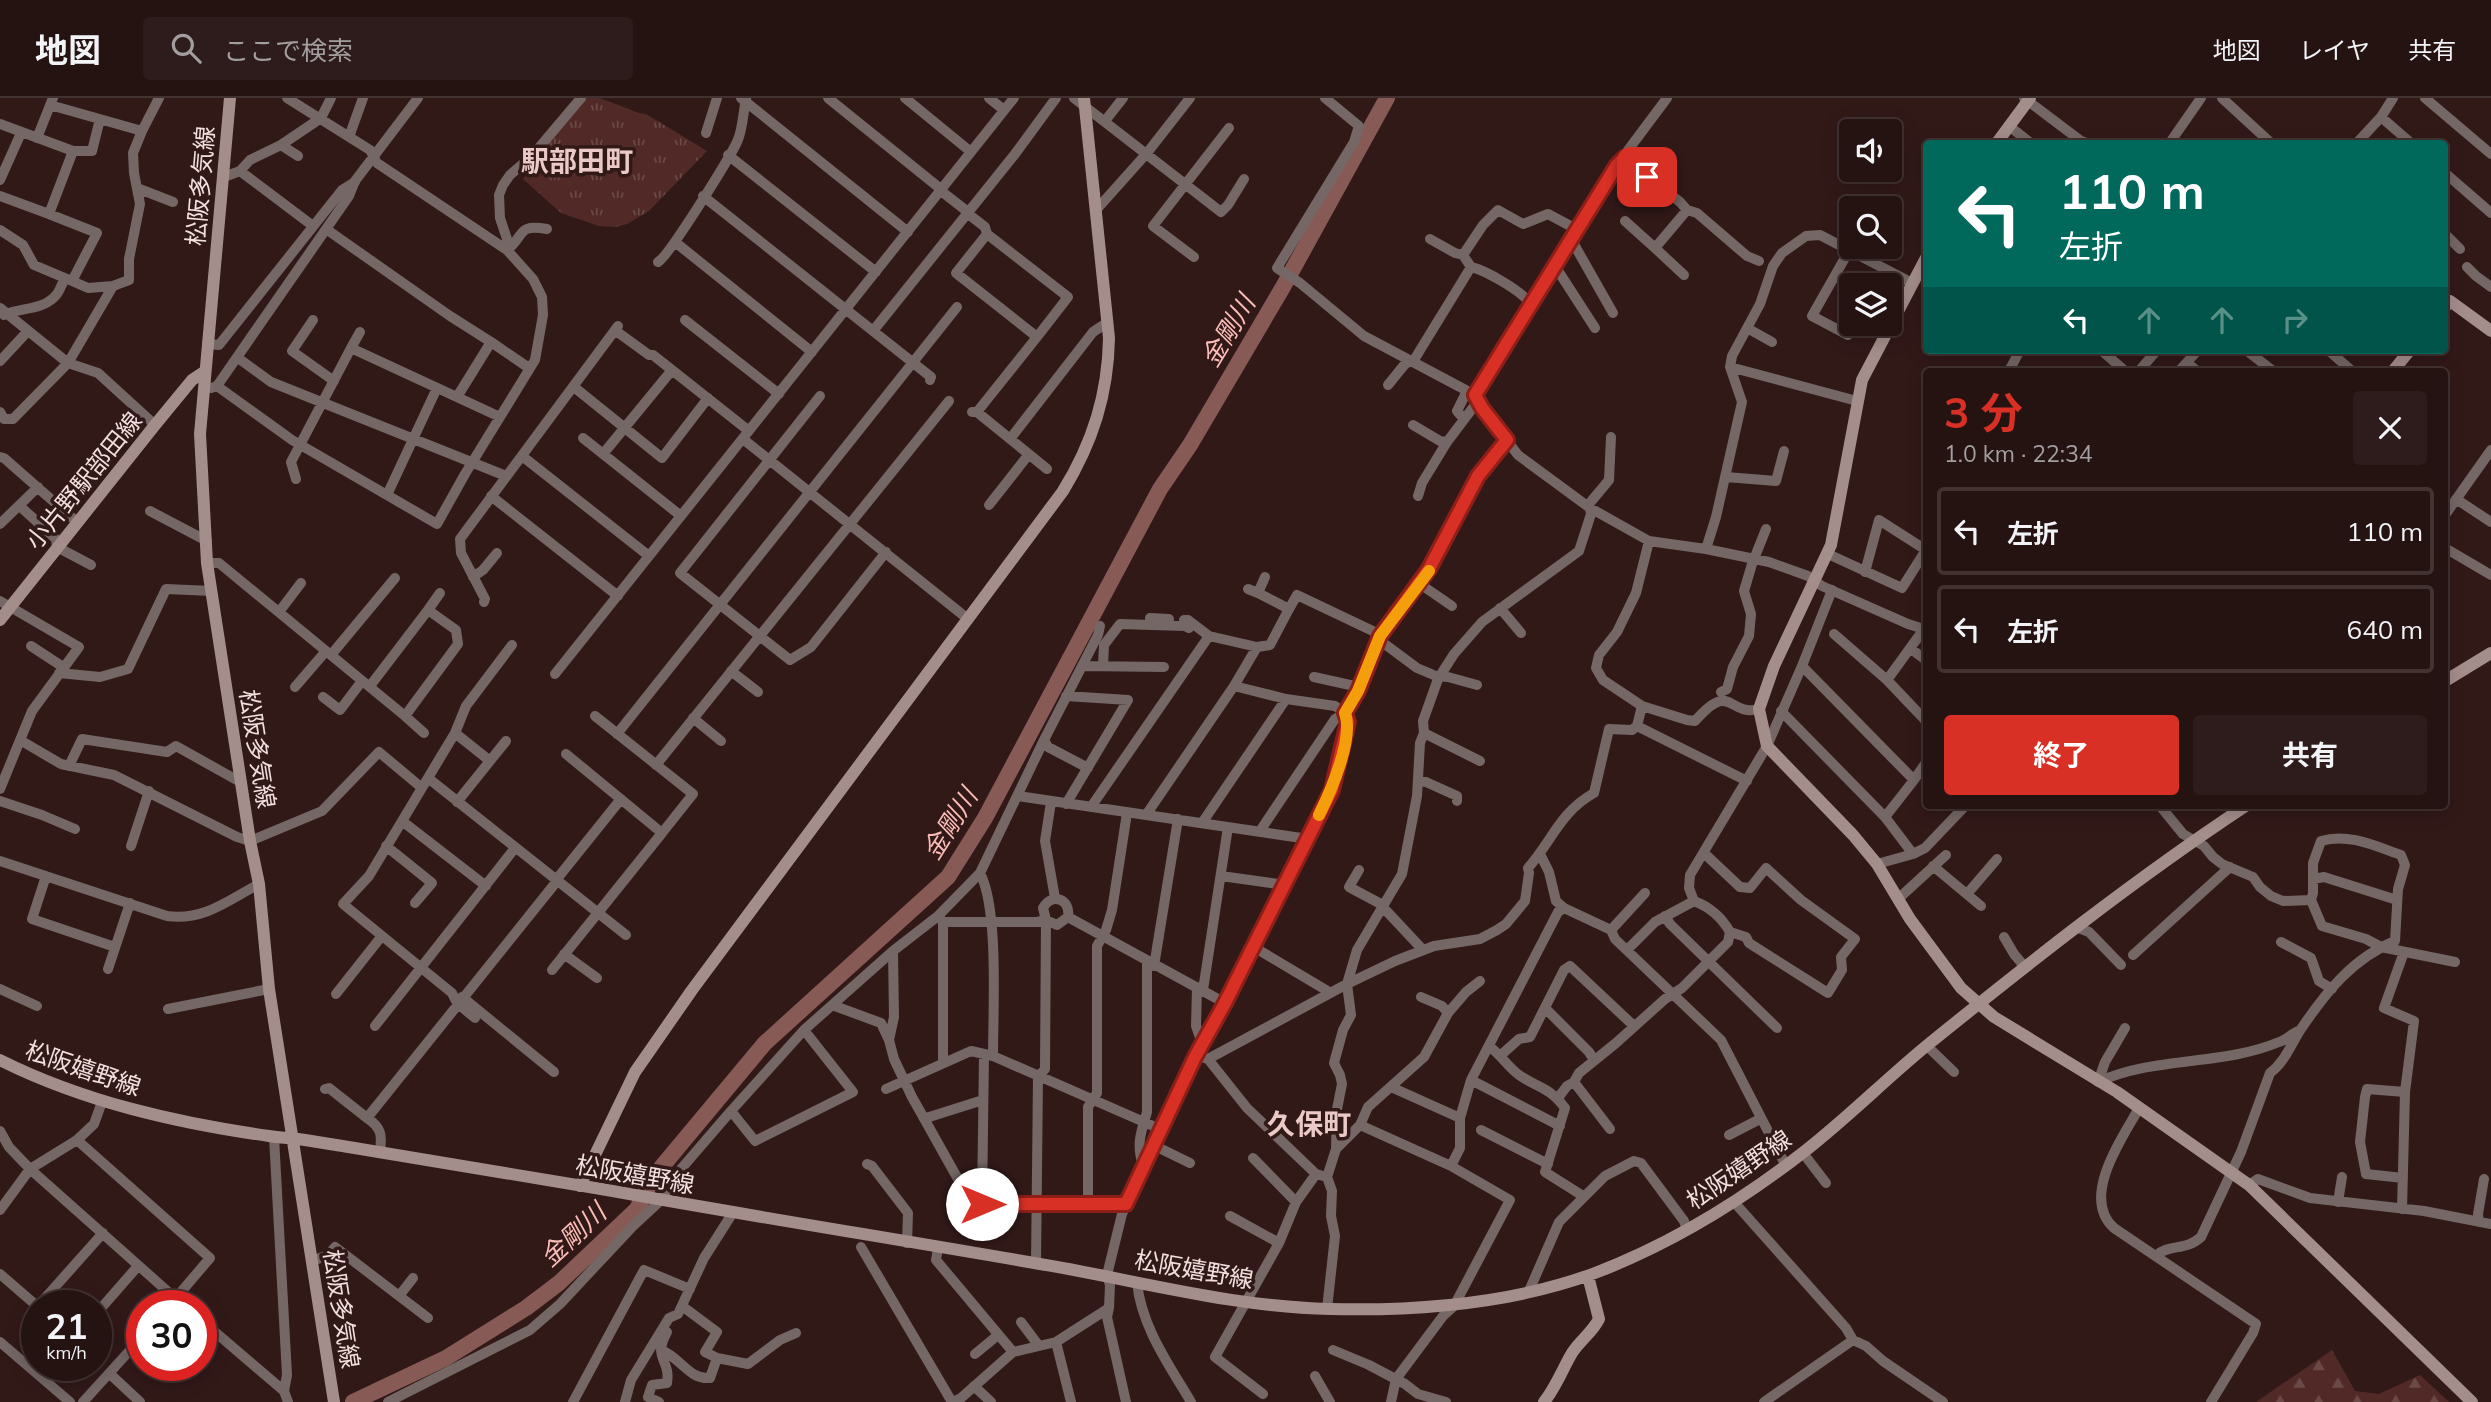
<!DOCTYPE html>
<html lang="ja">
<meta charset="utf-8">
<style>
:root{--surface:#251312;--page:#2d1c1b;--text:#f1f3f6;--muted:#a39e9f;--line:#423232;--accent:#d93025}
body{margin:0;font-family:Mulish,"Noto Sans JP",sans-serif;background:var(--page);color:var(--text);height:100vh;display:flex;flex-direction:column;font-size:26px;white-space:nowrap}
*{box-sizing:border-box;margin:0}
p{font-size:23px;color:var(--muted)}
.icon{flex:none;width:38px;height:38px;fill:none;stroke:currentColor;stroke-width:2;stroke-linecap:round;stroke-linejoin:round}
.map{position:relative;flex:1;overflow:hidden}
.sheet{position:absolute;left:1923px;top:270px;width:525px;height:441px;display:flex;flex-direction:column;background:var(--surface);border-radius:7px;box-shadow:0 4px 18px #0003,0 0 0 2px var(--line)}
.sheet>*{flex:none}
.banner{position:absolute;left:1923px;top:42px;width:525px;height:214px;border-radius:7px;box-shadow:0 4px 18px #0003,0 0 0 2px var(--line);background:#00695c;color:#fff;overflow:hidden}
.controls{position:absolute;left:1839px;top:21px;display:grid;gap:14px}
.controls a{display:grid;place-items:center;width:63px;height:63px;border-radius:7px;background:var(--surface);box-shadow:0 4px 18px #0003,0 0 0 2px var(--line);font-size:35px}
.speed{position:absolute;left:21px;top:1192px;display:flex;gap:14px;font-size:35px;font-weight:700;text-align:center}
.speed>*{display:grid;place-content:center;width:91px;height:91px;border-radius:50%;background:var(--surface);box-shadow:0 4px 18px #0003,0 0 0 2px var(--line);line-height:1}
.speed small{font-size:18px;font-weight:400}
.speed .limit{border:10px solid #d22;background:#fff;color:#111}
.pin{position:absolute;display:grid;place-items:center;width:60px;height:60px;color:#fff;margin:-30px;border-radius:14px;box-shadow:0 4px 10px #0006}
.me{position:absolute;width:77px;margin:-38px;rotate:90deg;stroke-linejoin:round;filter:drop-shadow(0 0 5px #0008)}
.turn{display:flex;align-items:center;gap:24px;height:147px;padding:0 21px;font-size:32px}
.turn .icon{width:91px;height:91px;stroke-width:2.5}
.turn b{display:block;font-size:49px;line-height:60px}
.lanes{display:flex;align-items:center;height:66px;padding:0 21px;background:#0003;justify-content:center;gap:35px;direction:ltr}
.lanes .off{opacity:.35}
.round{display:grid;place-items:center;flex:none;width:74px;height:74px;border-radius:7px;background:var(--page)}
.head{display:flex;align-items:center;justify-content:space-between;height:119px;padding:0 21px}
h1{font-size:42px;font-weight:700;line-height:52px;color:var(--accent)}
.primary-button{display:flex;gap:14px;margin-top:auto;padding:14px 21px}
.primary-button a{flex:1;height:80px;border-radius:7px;background:var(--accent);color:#fff;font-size:28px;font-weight:700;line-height:80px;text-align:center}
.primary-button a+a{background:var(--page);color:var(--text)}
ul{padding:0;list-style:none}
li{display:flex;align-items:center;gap:21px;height:88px;margin:0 14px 10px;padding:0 7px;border:4px solid var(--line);border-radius:7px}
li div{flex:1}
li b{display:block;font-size:26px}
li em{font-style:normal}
header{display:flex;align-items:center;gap:42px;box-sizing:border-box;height:98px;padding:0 35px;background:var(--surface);border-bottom:2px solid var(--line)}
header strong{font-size:33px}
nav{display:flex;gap:38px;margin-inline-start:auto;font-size:24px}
.search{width:490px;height:63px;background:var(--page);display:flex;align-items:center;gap:18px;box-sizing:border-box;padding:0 24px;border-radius:7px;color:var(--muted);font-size:26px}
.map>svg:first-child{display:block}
</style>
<header>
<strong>地図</strong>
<div class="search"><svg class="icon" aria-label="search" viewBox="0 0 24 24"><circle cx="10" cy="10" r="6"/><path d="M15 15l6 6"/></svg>ここで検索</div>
<nav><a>地図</a><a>レイヤ</a><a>共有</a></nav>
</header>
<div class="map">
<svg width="2491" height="1304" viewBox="0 0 2491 1304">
<defs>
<pattern id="forest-firs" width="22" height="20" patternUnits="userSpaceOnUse" patternTransform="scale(1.75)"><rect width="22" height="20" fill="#512a28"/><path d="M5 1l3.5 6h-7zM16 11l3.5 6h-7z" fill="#6a4947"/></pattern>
<pattern id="park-tufts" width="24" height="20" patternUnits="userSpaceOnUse" patternTransform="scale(1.75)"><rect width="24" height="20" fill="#512a28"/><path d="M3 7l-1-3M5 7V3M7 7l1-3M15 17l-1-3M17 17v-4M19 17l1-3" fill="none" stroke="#6a4947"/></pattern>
</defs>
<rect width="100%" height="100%" fill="#311918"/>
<!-- forest -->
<path fill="url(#forest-firs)" d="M2332 1252 2355 1293 2379 1296 2420 1277 2449 1304H2256Z"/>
<!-- park -->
<path fill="url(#park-tufts)" d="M583 0H600L639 15 646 16 707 53 649 113 627 126 616 129 599 128 561 115 523 81 543 59 539 52Z"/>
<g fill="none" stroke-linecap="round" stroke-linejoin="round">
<!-- river -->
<path stroke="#885a56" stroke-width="16" d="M353 1304 446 1260 526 1210 559 1185 637 1111 654 1078 765 945 948 779 985 720 1160 391 1190 347 1283 189 1387 0"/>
<!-- street -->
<path stroke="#746765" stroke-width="10" d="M741 0 908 134
M828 0 942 92
M905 0 971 54
M989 0 1004 12
M1074 0 1221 114 1228 107 1244 81
M1325 0 1359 28 1354 44 1277 170 1300 185 1364 238 1475 297 1482 310 1518 357 1590 410 1649 443 1706 451 1769 464 1808 478 1822 488 1908 526 1924 531 1927 526
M2024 0 2081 43 2089 46
M2222 0 2272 46
M2425 0 2491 56
M50 7 142 33 133 55 134 75 140 106 129 161V182L113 188
M2381 19 2412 46
M1105 23 1123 0
M0 26 73 53H92L100 21
M2009 28 2032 46
M142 33 159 0
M706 35 717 0
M349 39 363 0
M37 40 53 0
M2169 46 2201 0
M2356 46 2381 19 2393 0
M281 47 298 58
M728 57 876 174
M1624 60 1680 104 1687 112 1697 115 1747 158 1759 163
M240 73 313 128
M2445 75 2491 115
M224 79 240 73 250 62 281 47 321 20 331 0
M0 82 21 35
M137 90 173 104
M941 93 968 114
M0 98 49 116
M703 98 931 279 930 282
M1097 111 1147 55 1190 0
M967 115 985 129 987 136 1068 199 1037 239
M1625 123 1655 150
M326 131 450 218 491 244
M0 132 23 147 34 167 72 183 97 135 49 116 73 53
M2445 136 2460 151
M1571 141 1613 215
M675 144 812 254
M507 152V141L500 120 499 97 503 87 510 77 532 58 581 0
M507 152C526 137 516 126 547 131
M1463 157 1483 127 1498 112 1523 126 1548 116 1576 131
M1194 159 1153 128 1229 30
M658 164C669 158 729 61 737 44 743 32 743 14 746 1
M1555 168 1595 230
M1471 169C1485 172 1524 194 1531 207
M2467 169 2476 178 2491 189
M1684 177 1655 150 1687 112
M0 210 68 265 98 275 155 327
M4 217C21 209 44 213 57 196 60 192 62 185 65 181
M313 222 292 253 334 283
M685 222 779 296
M1747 230 1772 244
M616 233 649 257H653L749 333
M873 233 1015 56 1056 0
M360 234 351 250 500 319
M1848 237 1812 218 1850 151
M207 246 219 247 342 92 355 84
M2101 252 2125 273
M2246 252 2273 273
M2328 252 2352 273
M238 260 271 284 506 378
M0 263 27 234
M2187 265 2197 273
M1730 269 1857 303
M2009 273 2020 252
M2139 273 2157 252
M2179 273 2198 252
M1388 287 1405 266 1414 262 1471 169 1463 157 1455 155 1430 141
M217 288 292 342 437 426 465 376 535 262 543 217 542 199 533 181 507 152 377 65 370 52 287 0
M574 289 662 360 708 300
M211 290 217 288 349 98 355 83 418 0
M1475 297 1617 67 1667 0
M820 298 680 475 790 562 811 549 886 454
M457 299 491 244 529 270
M0 314 4 321H13L68 265 113 188 88 190 72 183
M972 314H977L1047 371
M977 314 1037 239 956 175 987 136
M1463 320 1457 313 1467 293
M1413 327 1440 343 1447 344 1422 385 1418 398
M583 340 681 418
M743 341 968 521
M1010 341 1093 234 1108 224
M1447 344 1478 303
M603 356 672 272
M522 358 649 458
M0 359 4 360 77 424
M1726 379 1776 383 1784 353
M296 381 291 364 351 250
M387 397 437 290
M491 398 618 498
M2456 401 2491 424
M989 407 1029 356
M23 411 56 441 57 449 91 467
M150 413 207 443
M2445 417 2491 352
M0 426 38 389
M1649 443 1636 495 1617 534 1599 557 1596 570 1603 582 1642 608 1687 622 1695 623C1732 581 1727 619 1759 611
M2445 450 2491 477
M1706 451 1716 419 1742 304 1730 269 1732 258 1760 206 1773 168 1782 155 1806 138 1820 137 1912 185
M1828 456 1902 490 1926 452 1879 422 1865 474
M207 465H219L405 618 458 546 456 532 428 512 370 588
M473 479 483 472 497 455
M1420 486 1452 508
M1248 491 1258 495
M0 503 79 549 32 613 0 691
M484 504 485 501 461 455 460 441 618 228
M1500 510 1521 535
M1289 511 1297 497 1377 535 1382 544 1417 570 1436 578 1448 579 1477 587
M428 512 440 495
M279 514 301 485
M1150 520 1169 521
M1184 522H1188L1209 538
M1834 536 1887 582 1924 531 1927 533
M31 548 63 569
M1257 549 1270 547 1289 511 1258 495 1265 479
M1910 550 1927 563
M331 557 395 480
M1082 568 1164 569
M1103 568 1104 547 1120 526 1185 528 1189 530
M1802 568 1832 492
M731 573 758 594
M59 575 100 579 128 571 166 491 212 493
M555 576 1014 0
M1314 579 1359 589
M1887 582 1927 624
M295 589 326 553
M1721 594 1727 591 1733 569 1749 538 1751 516 1744 493 1752 466 1766 431
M1066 598 1128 602 1066 706
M323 599 340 612 362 583
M1781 613 1885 719 1913 756
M405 618 424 635
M595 618 693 696 662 735
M693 620 721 643
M1637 628 1747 683
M455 635 490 663
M1424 635 1480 663
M617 636 957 209
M20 642 61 666 114 677 237 739 250 743 322 713 379 654 422 690
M1044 642 1048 649 1088 670
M656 667 949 303
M69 668 82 641 167 654 176 648 242 685
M428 680 626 837
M1418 683 1426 684 1457 698V703
M1018 698 1308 741
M0 703 42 717 75 731
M457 704 506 643
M1051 704 1045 743 1055 800
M1091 709 1209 538 1257 549 1234 588
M2161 709 2183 736 2204 748 2213 759 2222 766 2253 779 2260 789 2271 798 2283 803 2311 802
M1885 719 1914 682
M402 723 486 788
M1202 725 1286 601
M1260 733 1335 621 1345 615 1358 593 1364 574 1380 538 1429 471 1478 378 1507 342
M131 748 149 693
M386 748 432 785 415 805
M1540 756 1549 774 1556 803 1564 810 1611 832 1615 841 1721 942 1785 1066
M1705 756 1740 789 1750 790 1766 770 1801 802 1855 841 1841 859 1842 872 1828 895 1749 845 1746 839 1730 834
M0 763 167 818C204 823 227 803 259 786
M1877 766 1913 756 1925 750 1966 707
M1933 768 1981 808
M1359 772 1349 789 1379 805 1423 852
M980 775C999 811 993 914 993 958
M46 778 32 821 115 849
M1221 778 1285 787
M2313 781 2324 779 2397 802
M556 782 621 701
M1967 796 1997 761
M1898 801 1946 757
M1665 818 1670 826 1777 930
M939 819 943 824V964
M1068 819 1225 905
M943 824H1037L1046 822 1057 827 1068 819C1071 801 1052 794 1043 810L1046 822 1045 971 1038 979 1036 1165
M2076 829 2089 834 2121 867
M1611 832 1645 795
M2004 839 2014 856 2024 868
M2281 844 2311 860 2319 883 2332 891
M1252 848 1331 895
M1628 851 1655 824 1694 803
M564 856 597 880
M2133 857 2230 769
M1154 868 1178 721
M108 871 130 805
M552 872 662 735 566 656
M1480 883 1466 894 1448 915 1424 959 1368 1009 1360 1027 1451 1068 1460 1050V1020L1471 982 1558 814 1564 810
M1197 889 1196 928 1202 945
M0 891 37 908
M1203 892 1228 729
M336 896 381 839
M462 899 554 974
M1421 899 1442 908 1448 915
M832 907 881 925 889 942 894 961 912 999 972 1106H1126
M1545 910 1589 954 1594 962
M168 911 269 891
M475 920 457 905 452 895 343 806 369 778 455 635 466 608 512 547
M375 928 515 750
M2125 930 2105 964 2098 984C2155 958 2222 968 2279 944 2286 942 2291 936 2298 933
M889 942 894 919 893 853
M1927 948 1954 974
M1490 949C1501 957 1508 969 1519 977 1539 991 1548 988 1565 1010L1545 1074 1583 1098
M1501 957 1519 941 1530 939 1564 872 1570 868 1634 928
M1204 960 1208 961 1247 1010 1316 1076 1327 1079
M1208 961 1347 886 1395 863 1434 848 1480 841 1497 832 1506 826 1525 803 1529 775 1528 770C1552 743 1560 714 1594 695L1609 631 1632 632 1637 628 1642 608
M1471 982 1560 1028
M1574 984 1610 1031
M1391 989 1460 1020
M325 991 329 990 367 1020
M886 991 971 953 993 958 1160 1031
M1558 1000 1567 988 1574 984 1579 975 1616 945 1665 901 1682 890 1728 844 1730 834C1722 820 1710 809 1694 803L1689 790 1690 777 1767 648 1802 568 1914 682 1927 663
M2139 1010C2122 1041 2080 1099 2114 1130L2256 1226 2253 1235 2211 1304
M731 1013 804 932 893 853 938 818 980 775 1044 642 1098 537 1100 528
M926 1020 983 1002
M1481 1032 1548 1066
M0 1033 9 1049 30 1071 184 1208
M1729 1037 1760 1021
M274 1039 287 1277 284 1293 288 1304
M77 1042 94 1026 102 1004
M1153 1047 1190 1065
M1336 1051 1360 1027
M380 1054C382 1037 382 1030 367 1020L557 783
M1803 1055 1826 1085
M1253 1060 1296 1104
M867 1066 872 1068 908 1115 907 1145
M1143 1067C1136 1046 1141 1034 1147 1014V863
M2403 1080 2366 1076 2360 1044 2365 999 2367 991 2405 994
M2249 1087 2258 1081 2310 1100 2424 1113 2491 1126
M1734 1104 1846 1230 1853 1242 1866 1248 1883 1263 1943 1304
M2338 1104 2342 1079
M982 1106 984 957
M1088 1107V1009L1097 995V848L1106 832 1112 812 1127 715
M2402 1111 2405 994 2414 923 2384 910 2404 854
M0 1112 30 1071 77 1042 210 1160 169 1208
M1230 1118 1279 1145 1296 1104 1316 1076
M2479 1124 2478 1116 2484 1081
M861 1149 952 1304
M938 1150 936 1162 1013 1254
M2157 1157C2168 1146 2186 1153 2201 1139L2241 1054 2270 975C2285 964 2291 946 2301 931 2326 894 2353 860 2395 843L2398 791 2405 767 2401 757C2375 748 2349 735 2321 743L2313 765V795L2311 802 2322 828 2366 841 2381 849 2455 864
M312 1163 328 1157 335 1149 428 1220
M0 1176 37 1208
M1137 1184C1141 1228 1169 1267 1191 1304
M1529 1193 1559 1124 1605 1078 1634 1063 1641 1065 1684 1123 1687 1132
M399 1198 413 1180
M38 1208 103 1135
M682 1208 717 1234 705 1254 717 1260 748 1266 780 1242 796 1235
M1109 1210 1107 1219 1126 1304
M1327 1211 1335 1138 1331 1118 1332 1093 1327 1079 1336 1051 1337 1011 1342 986 1340 977 1334 965 1343 932 1351 917 1347 886 1357 852 1402 776 1417 698 1420 645 1424 635 1423 623 1438 581 1454 556 1482 524 1579 453 1591 416 1589 406 1609 382 1611 339
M96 1216 138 1168
M201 1222 284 1293
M1021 1224 1039 1248
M0 1244 70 1304
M1056 1244 1071 1304
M661 1252C680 1259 689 1282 710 1280L717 1260
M1333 1252 1369 1267 1405 1286 1418 1296 1446 1304
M975 1256 998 1237
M110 1276 140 1304
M1315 1278 1330 1304
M43 1279 53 1267
M974 1288 991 1304
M1263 1296 1215 1259 1279 1145
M83 1304 142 1239
M388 1304 530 1232 560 1206 633 1128 660 1103 681 1071 731 1013 755 1043 853 994 804 932
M573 1304 644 1172 690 1191
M625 1304 631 1282 669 1220 678 1216 704 1160 732 1116
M659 1304 648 1299 652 1287 667 1285C671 1261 652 1261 667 1234
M953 1304 961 1300 1013 1254 1056 1244 1109 1210 1110 1187 1107 1177 1122 1116 1143 1067 1195 959 1225 905 1332 692 1339 671 1348 624 1345 615 1335 608 1286 601 1234 588 1146 717
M1391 1304 1396 1281 1443 1218 1454 1208 1510 1102 1451 1068
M1764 1304 1853 1242"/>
<!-- secondary -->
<path stroke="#a48e8c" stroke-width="12" d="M230 0 200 336 207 465 250 743 259 786 269 891 334 1304
M1996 46 2030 0
M1927 158 1862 282 1831 447 1774 568 1759 611 1767 648 1853 737 1877 766 1910 821 1961 890 1994 919 2117 994 2249 1087 2472 1304
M2445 209 2450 203 2491 233
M2393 273 2410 252
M0 522 155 327 192 282 204 274
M2445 583 2491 555
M0 962C84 1004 177 1025 269 1038 281 1040 293 1040 305 1042 406 1058 507 1075 607 1092 751 1118 896 1141 1040 1166 1136 1182 1232 1209 1330 1211 1417 1213 1512 1206 1595 1175 1671 1146 1741 1103 1805 1053 1847 1020 1884 983 1925 949 2030 864 2135 781 2247 707
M580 1088 635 974 692 892 1063 393C1093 344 1108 296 1109 240L1084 0
M1544 1304C1556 1289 1562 1272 1572 1255 1580 1242 1592 1235 1599 1221L1588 1178"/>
</g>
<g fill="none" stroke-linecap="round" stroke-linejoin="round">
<defs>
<path id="route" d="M982 1106H1126L1195 959 1225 905 1332 692 1348 624 1345 615 1358 593 1380 538 1429 471 1478 378 1507 342 1482 310 1475 297 1617 67 1624 60 1647 79"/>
</defs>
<!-- route casing -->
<use href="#route" stroke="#8d1f18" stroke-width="18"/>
<!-- route -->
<use href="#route" stroke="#d93025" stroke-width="12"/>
<!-- slow -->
<path stroke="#f59e0b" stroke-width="12" d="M1319 717C1331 693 1354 640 1345 615L1358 593 1380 538 1429 473"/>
</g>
<g text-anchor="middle" stroke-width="7" stroke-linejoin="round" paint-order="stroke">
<!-- street labels -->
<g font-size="24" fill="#f2e0df" stroke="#311918">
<text transform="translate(201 88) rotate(-85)" y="8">松阪多気線</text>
<text transform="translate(84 383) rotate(-51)" y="8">小片野駅部田線</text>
<text transform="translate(257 651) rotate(81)" y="8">松阪多気線</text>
<text transform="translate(83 971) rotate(19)" y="8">松阪嬉野線</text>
<text transform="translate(1739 1072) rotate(-34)" y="8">松阪嬉野線</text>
<text transform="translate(635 1077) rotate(10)" y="8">松阪嬉野線</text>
<text transform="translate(1194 1172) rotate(10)" y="8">松阪嬉野線</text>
<text transform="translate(341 1211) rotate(81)" y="8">松阪多気線</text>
</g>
<!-- water labels -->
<g font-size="26" font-style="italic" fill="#fcbdb8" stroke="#311918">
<text transform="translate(1228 233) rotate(-59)" y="9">金剛川</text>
<text transform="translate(950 726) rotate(-58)" y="9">金剛川</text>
<text transform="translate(573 1137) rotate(-43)" y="9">金剛川</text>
</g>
<!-- quarter labels -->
<g font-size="28" font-weight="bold" fill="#ebc9c6" stroke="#311918">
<text x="577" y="73">駅部田町</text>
<text x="1309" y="1036">久保町</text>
</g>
</g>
</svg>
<div class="controls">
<a><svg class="icon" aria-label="sound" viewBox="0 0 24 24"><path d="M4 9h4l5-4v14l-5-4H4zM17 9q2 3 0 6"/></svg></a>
<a><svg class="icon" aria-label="search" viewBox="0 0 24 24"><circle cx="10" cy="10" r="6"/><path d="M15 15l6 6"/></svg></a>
<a><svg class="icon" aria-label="layers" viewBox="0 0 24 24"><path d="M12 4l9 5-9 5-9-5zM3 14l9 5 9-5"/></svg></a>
</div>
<div class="speed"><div>21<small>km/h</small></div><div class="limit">30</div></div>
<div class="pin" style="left:1647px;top:79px;background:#d93025"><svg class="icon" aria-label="arrive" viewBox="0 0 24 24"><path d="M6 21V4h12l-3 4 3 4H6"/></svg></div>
<svg class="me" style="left:982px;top:1106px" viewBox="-20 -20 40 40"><circle r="19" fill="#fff"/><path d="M0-13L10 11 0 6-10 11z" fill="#d93025"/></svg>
<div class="banner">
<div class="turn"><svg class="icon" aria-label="left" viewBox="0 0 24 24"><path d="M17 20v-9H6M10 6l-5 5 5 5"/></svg><div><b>110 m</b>左折</div></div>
<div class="lanes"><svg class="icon" aria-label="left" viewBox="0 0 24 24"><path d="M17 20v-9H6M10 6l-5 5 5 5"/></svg><svg class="icon off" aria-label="ahead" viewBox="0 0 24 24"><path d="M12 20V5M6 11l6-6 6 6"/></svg><svg class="icon off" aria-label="ahead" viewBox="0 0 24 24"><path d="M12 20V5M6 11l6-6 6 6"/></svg><svg class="icon off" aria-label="right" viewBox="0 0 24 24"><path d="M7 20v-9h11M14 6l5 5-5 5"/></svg></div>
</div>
<section class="sheet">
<div class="head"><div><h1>3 分</h1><p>1.0 km · 22:34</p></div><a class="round"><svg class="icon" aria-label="close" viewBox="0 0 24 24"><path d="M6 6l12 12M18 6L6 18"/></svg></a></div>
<ul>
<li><svg class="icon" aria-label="left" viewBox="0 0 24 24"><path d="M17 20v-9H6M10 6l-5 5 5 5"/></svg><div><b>左折</b></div><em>110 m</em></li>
<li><svg class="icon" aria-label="left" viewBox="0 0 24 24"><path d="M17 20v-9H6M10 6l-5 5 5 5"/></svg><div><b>左折</b></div><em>640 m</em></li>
</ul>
<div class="primary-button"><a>終了</a><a>共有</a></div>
</section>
</div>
